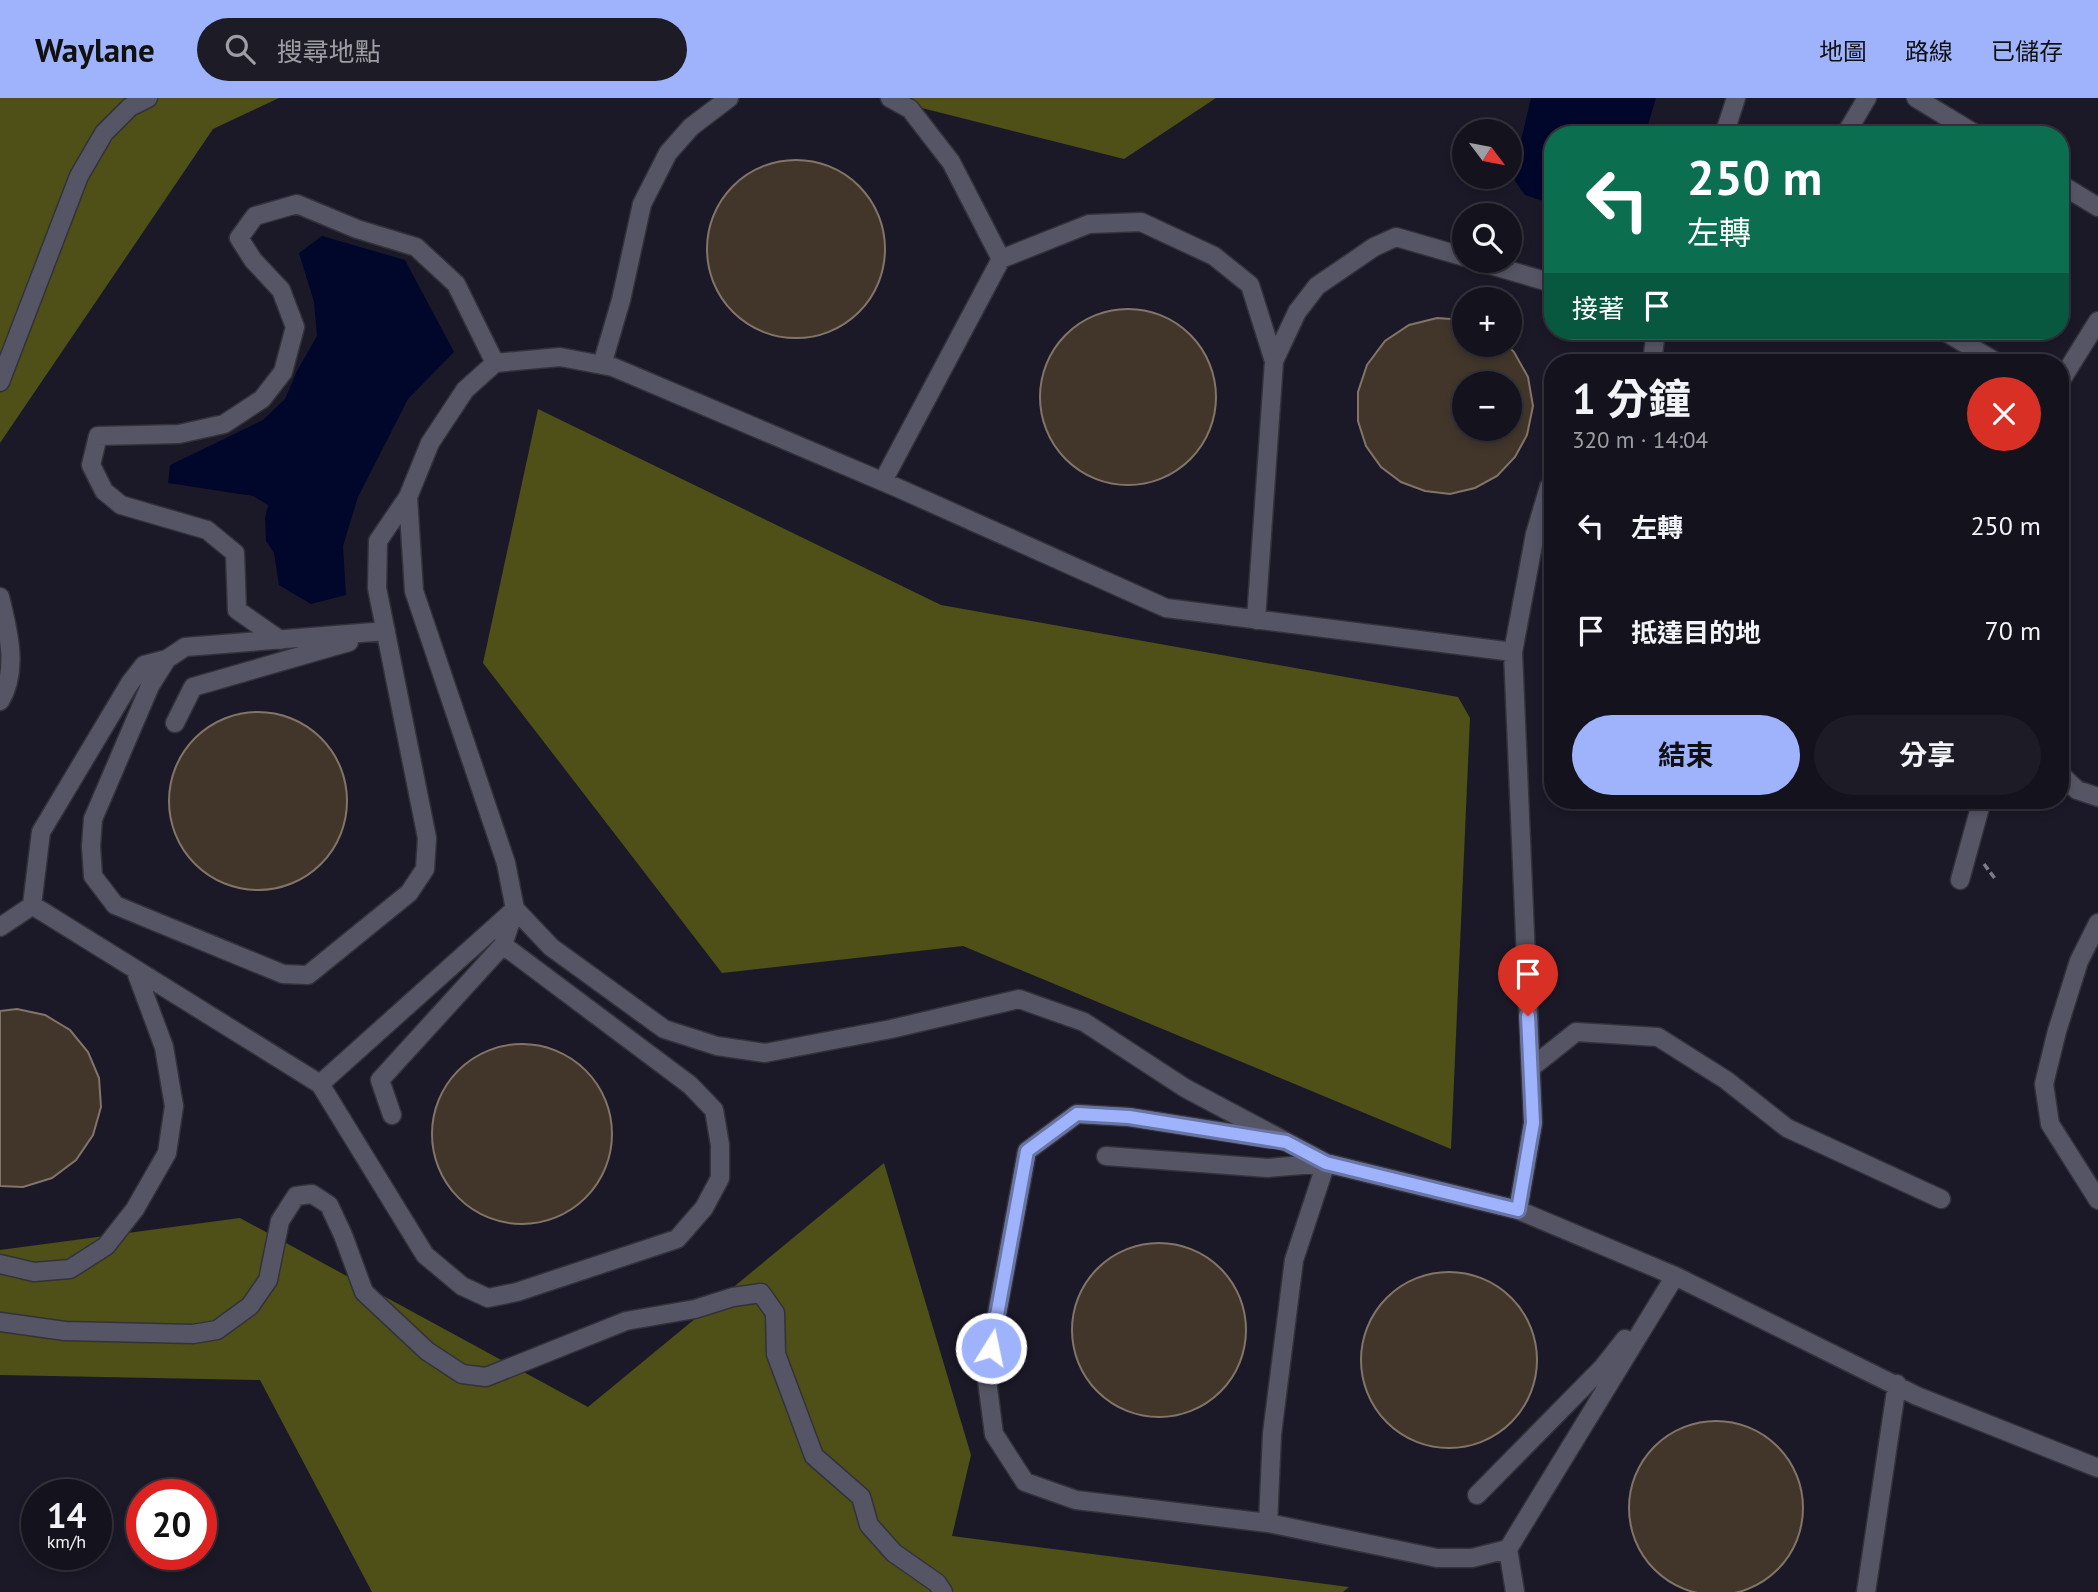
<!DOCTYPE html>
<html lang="zh-TW">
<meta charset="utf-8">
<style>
:root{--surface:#14131d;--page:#1d1c26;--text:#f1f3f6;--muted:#9d9ea4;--line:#33323b;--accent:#9fb3fd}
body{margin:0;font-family:"PT Sans","Noto Sans TC",sans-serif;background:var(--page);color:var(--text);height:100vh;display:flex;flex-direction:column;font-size:26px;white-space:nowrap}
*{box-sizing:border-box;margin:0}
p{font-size:23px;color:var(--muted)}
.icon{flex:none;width:38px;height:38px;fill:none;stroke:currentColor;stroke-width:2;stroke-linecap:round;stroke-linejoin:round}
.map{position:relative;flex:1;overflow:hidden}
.details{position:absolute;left:1544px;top:256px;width:525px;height:455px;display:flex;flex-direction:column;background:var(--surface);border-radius:28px;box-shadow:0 4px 10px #0003,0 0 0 2px var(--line)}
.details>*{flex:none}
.hud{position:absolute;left:1544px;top:28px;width:525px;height:214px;border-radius:28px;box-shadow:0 4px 10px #0003,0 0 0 2px var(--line);background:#0b6e4f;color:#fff;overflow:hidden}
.needle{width:46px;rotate:122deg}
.buttons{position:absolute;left:1452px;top:21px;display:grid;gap:14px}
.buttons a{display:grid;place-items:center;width:70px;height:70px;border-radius:50%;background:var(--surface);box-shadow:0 4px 10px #0003,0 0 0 2px var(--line);font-size:35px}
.speed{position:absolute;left:21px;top:1381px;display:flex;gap:14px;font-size:35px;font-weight:700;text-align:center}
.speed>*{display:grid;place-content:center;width:91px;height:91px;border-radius:50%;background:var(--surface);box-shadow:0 4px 10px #0003,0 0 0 2px var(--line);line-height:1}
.speed small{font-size:18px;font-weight:400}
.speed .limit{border:10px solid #d22;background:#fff;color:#111}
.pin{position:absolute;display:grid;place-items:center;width:60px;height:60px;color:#fff;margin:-72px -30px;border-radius:50% 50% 50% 0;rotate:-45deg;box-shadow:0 0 7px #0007}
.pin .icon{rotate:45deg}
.me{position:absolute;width:77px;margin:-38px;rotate:10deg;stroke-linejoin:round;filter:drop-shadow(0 0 5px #0008)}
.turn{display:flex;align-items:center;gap:24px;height:147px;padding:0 28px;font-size:32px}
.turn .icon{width:91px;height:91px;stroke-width:2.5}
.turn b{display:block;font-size:49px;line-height:60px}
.then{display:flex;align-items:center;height:66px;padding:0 28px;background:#0003;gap:14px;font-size:26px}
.round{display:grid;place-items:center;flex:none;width:74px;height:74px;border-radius:37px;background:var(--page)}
.summary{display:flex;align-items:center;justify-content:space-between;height:119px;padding:0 28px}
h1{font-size:42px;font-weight:700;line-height:52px}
.action{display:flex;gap:14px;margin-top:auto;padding:14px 28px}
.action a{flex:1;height:80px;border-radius:42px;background:var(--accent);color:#111;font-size:28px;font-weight:700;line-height:80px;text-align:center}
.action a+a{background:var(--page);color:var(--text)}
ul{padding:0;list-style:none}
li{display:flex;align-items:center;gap:21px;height:105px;padding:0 28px}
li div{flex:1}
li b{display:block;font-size:26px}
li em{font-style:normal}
header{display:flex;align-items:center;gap:42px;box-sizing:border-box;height:98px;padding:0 35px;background:var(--accent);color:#111}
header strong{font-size:33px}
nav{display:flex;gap:38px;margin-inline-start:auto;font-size:24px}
.search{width:490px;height:63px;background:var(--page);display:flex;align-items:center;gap:18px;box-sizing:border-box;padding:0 24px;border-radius:38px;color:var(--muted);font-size:26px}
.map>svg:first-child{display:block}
</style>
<header>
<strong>Waylane</strong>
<div class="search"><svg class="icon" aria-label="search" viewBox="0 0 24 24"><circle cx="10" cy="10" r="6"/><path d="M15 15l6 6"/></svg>搜尋地點</div>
<nav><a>地圖</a><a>路線</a><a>已儲存</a></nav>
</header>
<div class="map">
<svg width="2098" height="1494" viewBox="0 0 2098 1494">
<rect width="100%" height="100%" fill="#1b1927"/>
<!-- forest -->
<path fill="#4e5017" d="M0 0H279L213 31 0 345Z
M882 0H1216L1124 61Z
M538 311 941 507 1458 599 1470 620 1451 1051 963 848 722 875 483 565Z
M884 1065 971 1357 952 1438 1349 1489 1343 1494H372L260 1282 0 1277V1152L240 1120 588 1309Z"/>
<!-- water -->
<path fill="#00072a" d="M1531 0H1656L1645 37H1552V106L1525 97 1515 83 1519 51Z
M322 138 405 162 454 254 408 301 358 399 343 448 346 497 311 506 279 487 274 455 266 443 265 420 268 407 253 398 168 385 170 367 263 322 285 301 297 273 317 238 314 204 299 155Z"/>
<!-- building -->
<path fill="#42362b" stroke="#827467" stroke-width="2" fill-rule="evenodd" d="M707 151a89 89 0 1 1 178 0a89 89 0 1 1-178 0Z
M1040 299a88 88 0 1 1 176 0a88 88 0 1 1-176 0Z
M1437 220 1465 222V247H1507L1514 254 1528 279 1533 308 1527 337 1515 359 1497 378 1475 390 1450 396 1425 393 1401 384 1381 369 1366 348 1358 323V294L1367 267 1385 243 1409 227ZM1465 285H1510V331H1465Z
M169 703a89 89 0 1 1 178 0a89 89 0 1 1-178 0Z
M17 911 45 917 70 932 88 954 99 980 101 1009 93 1037 76 1062 52 1080 23 1089 0 1088V913Z
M432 1036a90 90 0 1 1 180 0a90 90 0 1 1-180 0Z
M1072 1232a87 87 0 1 1 174 0a87 87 0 1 1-174 0Z
M1361 1262a88 88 0 1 1 176 0a88 88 0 1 1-176 0Z
M1629 1410a87 87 0 1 1 174 0a87 87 0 1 1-174 0Z"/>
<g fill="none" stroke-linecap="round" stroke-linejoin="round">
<defs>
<path id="minor" d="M890 0 910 11 951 64 1001 161
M1916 0 1977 37
M1724 37 1736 0
M1845 37 1867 0
M2060 86 2098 109
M1477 163 1552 185
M1944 233 1996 264
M1652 264 1656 233
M602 267 621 202 642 106 668 55 691 29 729 0
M0 284 79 78 104 35 130 9 148 0
M2060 284 2098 223
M883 383 1001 161 1089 126 1141 124 1214 158 1250 187 1274 263
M1552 386 1549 389 1535 436 1513 554 1166 510 898 390 613 269 560 259 495 265 465 292 430 345 408 399 414 493 506 765 515 811 551 849 664 931 717 948 765 955 891 931 1019 901 1084 924 1185 990 1326 1065 1518 1112 1675 1178 1917 1298 2098 1370
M0 499C8 532 19 572 0 603
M1256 522 1274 263 1297 214 1317 188 1374 149 1396 139 1465 159
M386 533 185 549 167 561 150 588 93 721 91 748 93 778 115 807 283 876 308 877 409 795 425 771 427 740 377 490 378 443 408 399
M280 542 237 512 235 455 207 432 121 407 104 393 91 367 98 338 179 336 224 326 262 301 283 274 295 229 281 192 253 162 239 140 255 118 297 106 357 131 416 149 456 186 495 265
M1513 554 1533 1025 1518 1112
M167 561 144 567 130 585 41 734 32 807 320 986 514 812
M175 625 193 589 349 544
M2060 676 2077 692 2098 699
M1960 782 1982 702
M2098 825 2079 863 2057 933 2044 986 2050 1026 2098 1102
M0 829 33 807
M1532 969 1576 934 1658 939 1726 982 1787 1030 1941 1101
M320 986 425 1157 462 1188 488 1200 517 1194 677 1141 704 1110 720 1080V1047L714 1012 690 987 503 847 515 811
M392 1017 380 982 503 847
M1270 1041 1129 1019 1077 1016 1027 1053 986 1275 994 1336 1025 1384 1076 1402 1268 1425 1437 1460H1472L1508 1451 1675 1178
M1106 1058 1268 1070 1326 1065 1294 1162 1272 1336 1268 1425
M0 1166 34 1174 70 1171 106 1148 135 1111 167 1055 174 1008 164 949 135 871
M0 1224 65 1233 193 1236 217 1232 250 1208 268 1182 280 1123 296 1098 312 1096 329 1107 343 1137 364 1194 427 1253 462 1276 486 1279 626 1223 695 1211 733 1199 761 1195 775 1215 776 1256 814 1358 861 1399 869 1427 894 1455 937 1485 943 1494
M1477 1397 1603 1269 1625 1241
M1508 1451 1515 1494
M1866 1494 1897 1286"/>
</defs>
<!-- minor casing -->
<use href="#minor" stroke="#33323b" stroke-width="21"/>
<!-- path -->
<path stroke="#7c7a85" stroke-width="3.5" stroke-dasharray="7 3.5" stroke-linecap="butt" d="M1984 766 1996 782"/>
<!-- minor -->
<use href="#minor" stroke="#565565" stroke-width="18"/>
</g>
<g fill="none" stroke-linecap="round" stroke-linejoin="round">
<defs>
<path id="route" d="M991 1250 1027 1053 1077 1016 1129 1019 1286 1044 1326 1065 1518 1112 1533 1025 1528 918"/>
</defs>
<!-- route casing -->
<use href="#route" stroke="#6774a4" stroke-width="18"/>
<!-- route -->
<use href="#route" stroke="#9fb3fd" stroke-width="12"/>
</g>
</svg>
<div class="buttons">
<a><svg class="needle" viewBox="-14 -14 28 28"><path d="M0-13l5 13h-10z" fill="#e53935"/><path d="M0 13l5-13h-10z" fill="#9d9ea4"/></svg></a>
<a><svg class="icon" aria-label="search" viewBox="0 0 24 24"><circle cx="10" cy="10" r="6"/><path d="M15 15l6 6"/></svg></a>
<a>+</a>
<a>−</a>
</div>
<div class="speed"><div>14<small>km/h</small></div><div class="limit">20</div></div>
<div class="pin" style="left:1528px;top:918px;background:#d93025"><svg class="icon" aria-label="arrive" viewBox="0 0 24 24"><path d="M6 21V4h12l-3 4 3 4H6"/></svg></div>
<svg class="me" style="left:991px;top:1250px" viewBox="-20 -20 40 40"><circle r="17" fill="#9fb3fd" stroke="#fff" stroke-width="3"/><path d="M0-11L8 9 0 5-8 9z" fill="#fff"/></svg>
<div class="hud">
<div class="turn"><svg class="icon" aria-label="left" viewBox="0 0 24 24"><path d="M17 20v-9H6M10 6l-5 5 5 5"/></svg><div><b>250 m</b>左轉</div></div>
<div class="then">接著<svg class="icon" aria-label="arrive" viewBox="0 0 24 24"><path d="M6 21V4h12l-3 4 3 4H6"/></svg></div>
</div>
<section class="details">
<div class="summary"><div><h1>1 分鐘</h1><p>320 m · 14:04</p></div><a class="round" style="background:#d93025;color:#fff"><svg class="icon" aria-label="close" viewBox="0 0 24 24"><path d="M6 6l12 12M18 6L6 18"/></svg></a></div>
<ul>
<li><svg class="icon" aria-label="left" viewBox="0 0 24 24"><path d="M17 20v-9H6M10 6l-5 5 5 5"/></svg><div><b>左轉</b></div><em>250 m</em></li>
<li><svg class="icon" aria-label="arrive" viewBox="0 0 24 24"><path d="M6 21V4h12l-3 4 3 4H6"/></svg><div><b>抵達目的地</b></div><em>70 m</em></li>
</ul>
<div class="action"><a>結束</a><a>分享</a></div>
</section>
</div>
